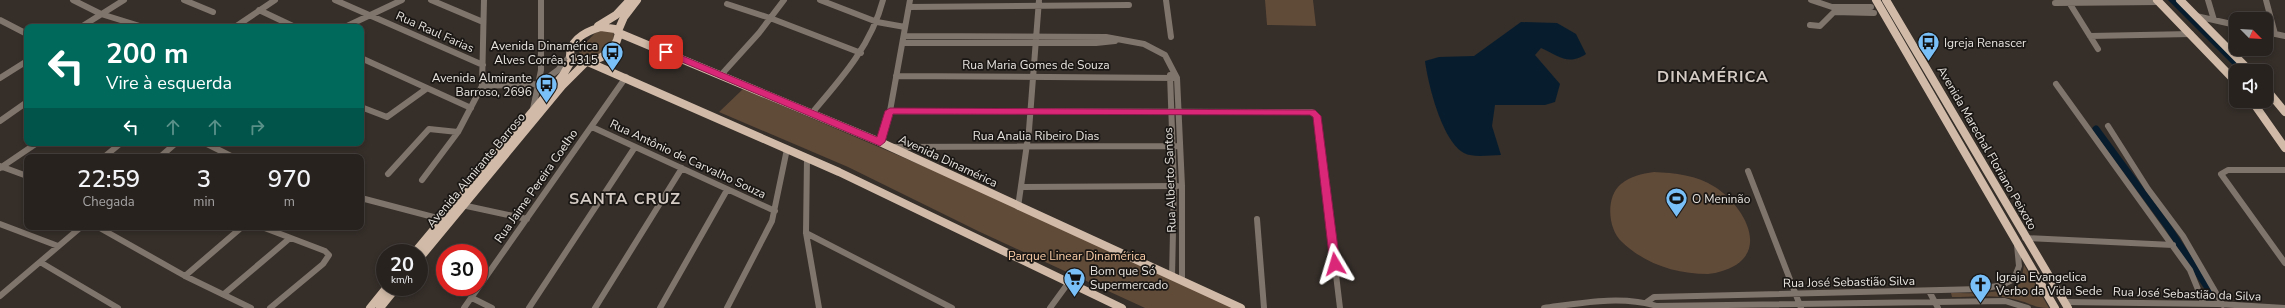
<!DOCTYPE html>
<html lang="pt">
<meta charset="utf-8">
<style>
:root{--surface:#28221f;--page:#342f2c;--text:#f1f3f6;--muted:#a5a4a4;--line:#443f3d}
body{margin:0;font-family:"Nunito Sans",sans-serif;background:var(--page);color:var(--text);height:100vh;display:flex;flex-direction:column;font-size:15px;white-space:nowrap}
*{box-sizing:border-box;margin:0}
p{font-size:13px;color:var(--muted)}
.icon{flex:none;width:22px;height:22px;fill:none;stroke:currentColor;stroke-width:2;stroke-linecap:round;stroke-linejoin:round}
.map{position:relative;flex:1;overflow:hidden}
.details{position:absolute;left:24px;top:154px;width:340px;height:76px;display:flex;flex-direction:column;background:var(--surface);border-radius:8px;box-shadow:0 2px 6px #0003,0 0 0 1px var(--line)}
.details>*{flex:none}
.top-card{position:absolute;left:24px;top:24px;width:340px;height:122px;border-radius:8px;box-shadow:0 2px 6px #0003,0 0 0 1px var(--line);background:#00695c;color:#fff;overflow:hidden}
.needle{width:26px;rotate:114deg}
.buttons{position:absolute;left:2229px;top:12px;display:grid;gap:8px}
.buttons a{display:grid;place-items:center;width:44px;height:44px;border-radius:8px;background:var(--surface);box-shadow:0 2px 6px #0003,0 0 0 1px var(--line);font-size:20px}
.speed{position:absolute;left:376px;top:244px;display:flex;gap:8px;font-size:20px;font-weight:700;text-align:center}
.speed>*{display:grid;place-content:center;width:52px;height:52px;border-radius:50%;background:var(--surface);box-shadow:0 2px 6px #0003,0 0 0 1px var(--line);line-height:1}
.speed small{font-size:10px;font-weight:400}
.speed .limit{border:6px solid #d22;background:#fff;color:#111}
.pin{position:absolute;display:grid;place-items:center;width:34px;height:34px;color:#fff;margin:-17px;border-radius:8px;box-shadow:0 2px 6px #0006}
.me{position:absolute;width:44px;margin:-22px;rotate:353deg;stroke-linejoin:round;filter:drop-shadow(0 0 3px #0008)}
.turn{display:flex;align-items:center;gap:14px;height:84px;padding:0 16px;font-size:18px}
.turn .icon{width:52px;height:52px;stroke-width:2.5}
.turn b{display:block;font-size:28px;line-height:34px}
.lanes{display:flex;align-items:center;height:38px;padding:0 16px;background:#0003;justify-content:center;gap:20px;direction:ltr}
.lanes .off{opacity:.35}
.eta{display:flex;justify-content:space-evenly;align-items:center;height:68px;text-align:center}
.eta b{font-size:24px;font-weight:600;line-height:28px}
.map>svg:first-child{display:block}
</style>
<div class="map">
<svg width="2285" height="308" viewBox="0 0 2285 308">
<rect width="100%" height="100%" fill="#352e29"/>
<!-- green -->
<path fill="#604a38" d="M1265 0H1313L1316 26 1267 25Z
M607 29 613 30C618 47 596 63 580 57L579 50 595 33Z
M743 89 963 183 1236 308H1145L980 232 848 167 719 112Z
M1654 172C1675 173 1697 175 1715 187 1739 202 1768 244 1736 265 1727 270 1718 273 1708 274 1676 274 1645 264 1622 242 1608 230 1605 197 1621 184 1631 176 1641 174 1654 172Z
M2024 265 2049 308C2033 308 2031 303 2017 300 1997 294 1973 297 1952 297L1951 293C1975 293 2000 295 2021 283Z"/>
<!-- water -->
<path fill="#071d2e" d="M2168 0H2176L2246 71H2239Z
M1521 22 1557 23 1576 34 1586 54C1568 66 1559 56 1541 48L1535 55 1560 84 1555 102 1545 105H1495L1492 126 1501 155C1491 155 1480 157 1470 155 1444 151 1428 84 1425 61L1439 57 1474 56Z"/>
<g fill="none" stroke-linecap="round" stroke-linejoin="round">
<!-- canal -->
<path stroke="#071d2e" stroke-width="7" d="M2096 129 2168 227 2208 288 2210 297"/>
<!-- minor -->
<path stroke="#80756c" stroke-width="6" d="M73 0 101 14 143 27
M184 0 213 12
M335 0 483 65
M431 0 483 22
M820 0 877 22 905 27
M1166 0 1171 37
M1811 0 1832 7H1871
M2208 0 2214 20
M2266 0 2275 34
M2055 3 2159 2
M727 4 770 18 861 53
M2070 4 2098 49
M909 7 1129 5
M259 10 295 27
M2196 16 2236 25
M0 20 27 34
M1810 25 1820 26 1834 12 1874 13
M81 27 124 0
M235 27 275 0
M345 27 402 0
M2266 32 2285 36
M904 36 1106 37 1144 44 1165 55 1177 78 1182 186V281
M2090 36 2191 34
M903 43H1096L1115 41
M361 58 471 108
M721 75 759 33 784 0
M1170 75 1174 186 1172 277
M896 76 1177 78
M0 78 27 61
M539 84 558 70 570 56
M2056 84 2190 270 2204 304
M482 86 539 84
M361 107 387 117 426 89
M533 109 541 70V0
M890 111 1312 112 1317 116 1340 308
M811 114C841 79 871 46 883 0
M0 121 27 102
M2108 126 2148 189 2183 236 2223 305
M592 127 775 211
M880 142 890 111 910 0
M205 143 233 157
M893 147 1180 146
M104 157 121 143
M160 157 176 143
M807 158 806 233 819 308
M0 166 27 176
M0 168 37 143
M2285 170H2228L2221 174 2285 263
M1748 171 1801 308
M388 174 429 129 458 132
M422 180 458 132 482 86 484 0
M1023 187 1177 186
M361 198 441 219
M462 205 527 219
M1018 207 1029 130 1039 0
M1257 219 1264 308
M0 224 58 246
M98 227 185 276 251 308
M262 227 325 251 329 255 323 264 270 308
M806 233 952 308
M2025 238 2173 245
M40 262 118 308
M185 276 242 227
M1929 291 1938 308
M224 294 290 238
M0 296 81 227
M472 298 492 308
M1647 302 1654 297 1981 289 2002 285 2014 279 2019 266 2017 245
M2064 302 2218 304 2285 308
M464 308 626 77
M529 308 635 147
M595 308 682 168
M660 308 727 190
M727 308 772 221 787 149
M1050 308 1069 282
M1544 308C1581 303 1621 295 1657 306L2005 301 2028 308"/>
<!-- major -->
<path stroke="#d1bba8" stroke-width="8" d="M1876 0 2055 308
M1886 0 2068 308
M2157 0 2236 82
M2180 0 2250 71
M598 26 616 15 630 0
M601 27 615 29 619 33C615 56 590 68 570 56 570 39 587 31 601 27Z
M618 31 624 17 637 0
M619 33 880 142 1241 308
M588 62 839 172 1122 308
M2266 89 2285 112
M2252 101 2285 148
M414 253 563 75 573 58
M419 259 562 86 586 62
M370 308 387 287
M380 308 397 287"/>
</g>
<!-- route -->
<path fill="#db2777" stroke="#8e194d" d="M666 49 877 137 885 111 890 108 1315 110 1321 116 1340 264 1335 268 1330 264 1313 117 1310 115 893 114 885 142 880 146 663 54 662 52Z"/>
<!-- icons -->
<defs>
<symbol id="bus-pin" viewBox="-11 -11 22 30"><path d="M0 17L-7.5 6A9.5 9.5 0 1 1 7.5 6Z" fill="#79bff8" stroke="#1a1714"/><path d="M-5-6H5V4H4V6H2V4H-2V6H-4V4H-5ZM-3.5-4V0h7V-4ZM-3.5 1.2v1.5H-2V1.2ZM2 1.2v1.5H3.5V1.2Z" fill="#111"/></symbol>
<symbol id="stadium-pin" viewBox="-11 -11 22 30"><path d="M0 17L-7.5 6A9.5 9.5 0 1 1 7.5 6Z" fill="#79bff8" stroke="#1a1714"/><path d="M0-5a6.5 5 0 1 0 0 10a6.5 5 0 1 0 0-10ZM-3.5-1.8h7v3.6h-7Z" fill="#111"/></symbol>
<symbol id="supermarket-pin" viewBox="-11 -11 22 30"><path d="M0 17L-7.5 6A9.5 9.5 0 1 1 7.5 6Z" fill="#79bff8" stroke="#1a1714"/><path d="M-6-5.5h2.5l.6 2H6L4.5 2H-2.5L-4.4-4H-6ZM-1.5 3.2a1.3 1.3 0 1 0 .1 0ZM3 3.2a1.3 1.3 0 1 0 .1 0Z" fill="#111"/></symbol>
<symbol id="church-pin" viewBox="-11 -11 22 30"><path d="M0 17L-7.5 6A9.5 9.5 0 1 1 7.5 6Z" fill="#79bff8" stroke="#1a1714"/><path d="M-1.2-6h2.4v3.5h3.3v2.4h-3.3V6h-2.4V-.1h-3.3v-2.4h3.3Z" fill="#111"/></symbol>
</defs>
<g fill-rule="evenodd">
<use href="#bus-pin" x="1916" y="30" width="25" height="34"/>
<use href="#bus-pin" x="600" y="40" width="25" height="34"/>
<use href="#bus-pin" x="534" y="72" width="25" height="34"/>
<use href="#stadium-pin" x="1664" y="186" width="25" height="34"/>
<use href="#supermarket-pin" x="1062" y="266" width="25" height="34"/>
<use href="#church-pin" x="1968" y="272" width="25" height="34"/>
</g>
<g text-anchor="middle" stroke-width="3.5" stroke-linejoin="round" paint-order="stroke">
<!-- street labels -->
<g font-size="12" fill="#e8e4e0" stroke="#1a1714">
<text transform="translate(435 32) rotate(24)" y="4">Rua Raul Farias</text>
<text x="1036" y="69">Rua Maria Gomes de Souza</text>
<text x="1036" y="140">Rua Analia Ribeiro Dias</text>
<text transform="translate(1987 148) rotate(60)" y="4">Avenida Marechal Floriano Peixoto</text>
<text transform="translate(688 159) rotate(25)" y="4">Rua Antônio de Carvalho Souza</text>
<text transform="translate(948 161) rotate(25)" y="4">Avenida Dinamérica</text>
<text transform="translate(476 170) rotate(-50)" y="4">Avenida Almirante Barroso</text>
<text transform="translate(1170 180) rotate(-92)" y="4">Rua Alberto Santos</text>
<text transform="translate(536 186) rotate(-55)" y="4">Rua Jaime Pereira Coelho</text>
<text transform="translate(1849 282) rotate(-1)" y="4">Rua José Sebastião Silva</text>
<text transform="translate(2187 294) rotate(2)" y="4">Rua José Sebastião da Silva</text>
</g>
<!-- poi labels -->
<g font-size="12" fill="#e8e4e0" stroke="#1a1714" text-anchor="start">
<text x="1944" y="47">Igreja Renascer</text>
<text x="598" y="50" text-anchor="end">Avenida Dinamérica<tspan x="598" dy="14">Alves Corrêa, 1315</tspan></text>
<text x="532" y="82" text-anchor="end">Avenida Almirante<tspan x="532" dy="14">Barroso, 2696</tspan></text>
<text x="1692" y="203">O Meninão</text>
<text x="1090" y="275">Bom que Só<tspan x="1090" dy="14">Supermercado</tspan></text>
<text x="1996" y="281">Igraja Evangelica<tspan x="1996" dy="14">Verbo da Vida Sede</tspan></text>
</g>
<!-- park labels -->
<g font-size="12" fill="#fccea8" stroke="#1a1714">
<text x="1077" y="260">Parque Linear Dinamérica</text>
</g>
<!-- district labels -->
<g font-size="16" font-weight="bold" letter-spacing="1" fill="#d4cbc4" stroke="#1a1714">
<text x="1713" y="82">DINAMÉRICA</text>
<text x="625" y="204">SANTA CRUZ</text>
</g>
</g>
</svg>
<div class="buttons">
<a><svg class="needle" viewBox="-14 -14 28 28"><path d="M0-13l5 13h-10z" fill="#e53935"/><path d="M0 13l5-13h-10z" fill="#a5a4a4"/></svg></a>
<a><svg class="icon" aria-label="sound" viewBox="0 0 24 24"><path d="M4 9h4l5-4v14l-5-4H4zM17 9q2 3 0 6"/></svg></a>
</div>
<div class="speed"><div>20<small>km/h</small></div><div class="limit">30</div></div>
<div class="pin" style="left:666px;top:52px;background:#d93025"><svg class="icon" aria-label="arrive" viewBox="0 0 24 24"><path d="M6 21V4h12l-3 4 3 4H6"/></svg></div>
<svg class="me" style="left:1335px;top:264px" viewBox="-20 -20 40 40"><path d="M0-17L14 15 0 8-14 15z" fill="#db2777" stroke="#fff" stroke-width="4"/></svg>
<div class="top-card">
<div class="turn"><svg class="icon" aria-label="left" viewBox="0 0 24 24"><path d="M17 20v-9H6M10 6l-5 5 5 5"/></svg><div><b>200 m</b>Vire à esquerda</div></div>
<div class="lanes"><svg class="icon" aria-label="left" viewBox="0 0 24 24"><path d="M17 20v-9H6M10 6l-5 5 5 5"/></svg><svg class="icon off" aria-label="ahead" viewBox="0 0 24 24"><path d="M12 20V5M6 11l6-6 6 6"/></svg><svg class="icon off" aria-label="ahead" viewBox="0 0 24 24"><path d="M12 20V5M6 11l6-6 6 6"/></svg><svg class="icon off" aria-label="right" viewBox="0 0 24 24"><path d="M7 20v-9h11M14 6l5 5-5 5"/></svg></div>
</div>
<section class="details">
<div class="eta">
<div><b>22:59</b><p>Chegada</p></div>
<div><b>3</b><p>min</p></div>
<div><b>970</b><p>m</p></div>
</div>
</section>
</div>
